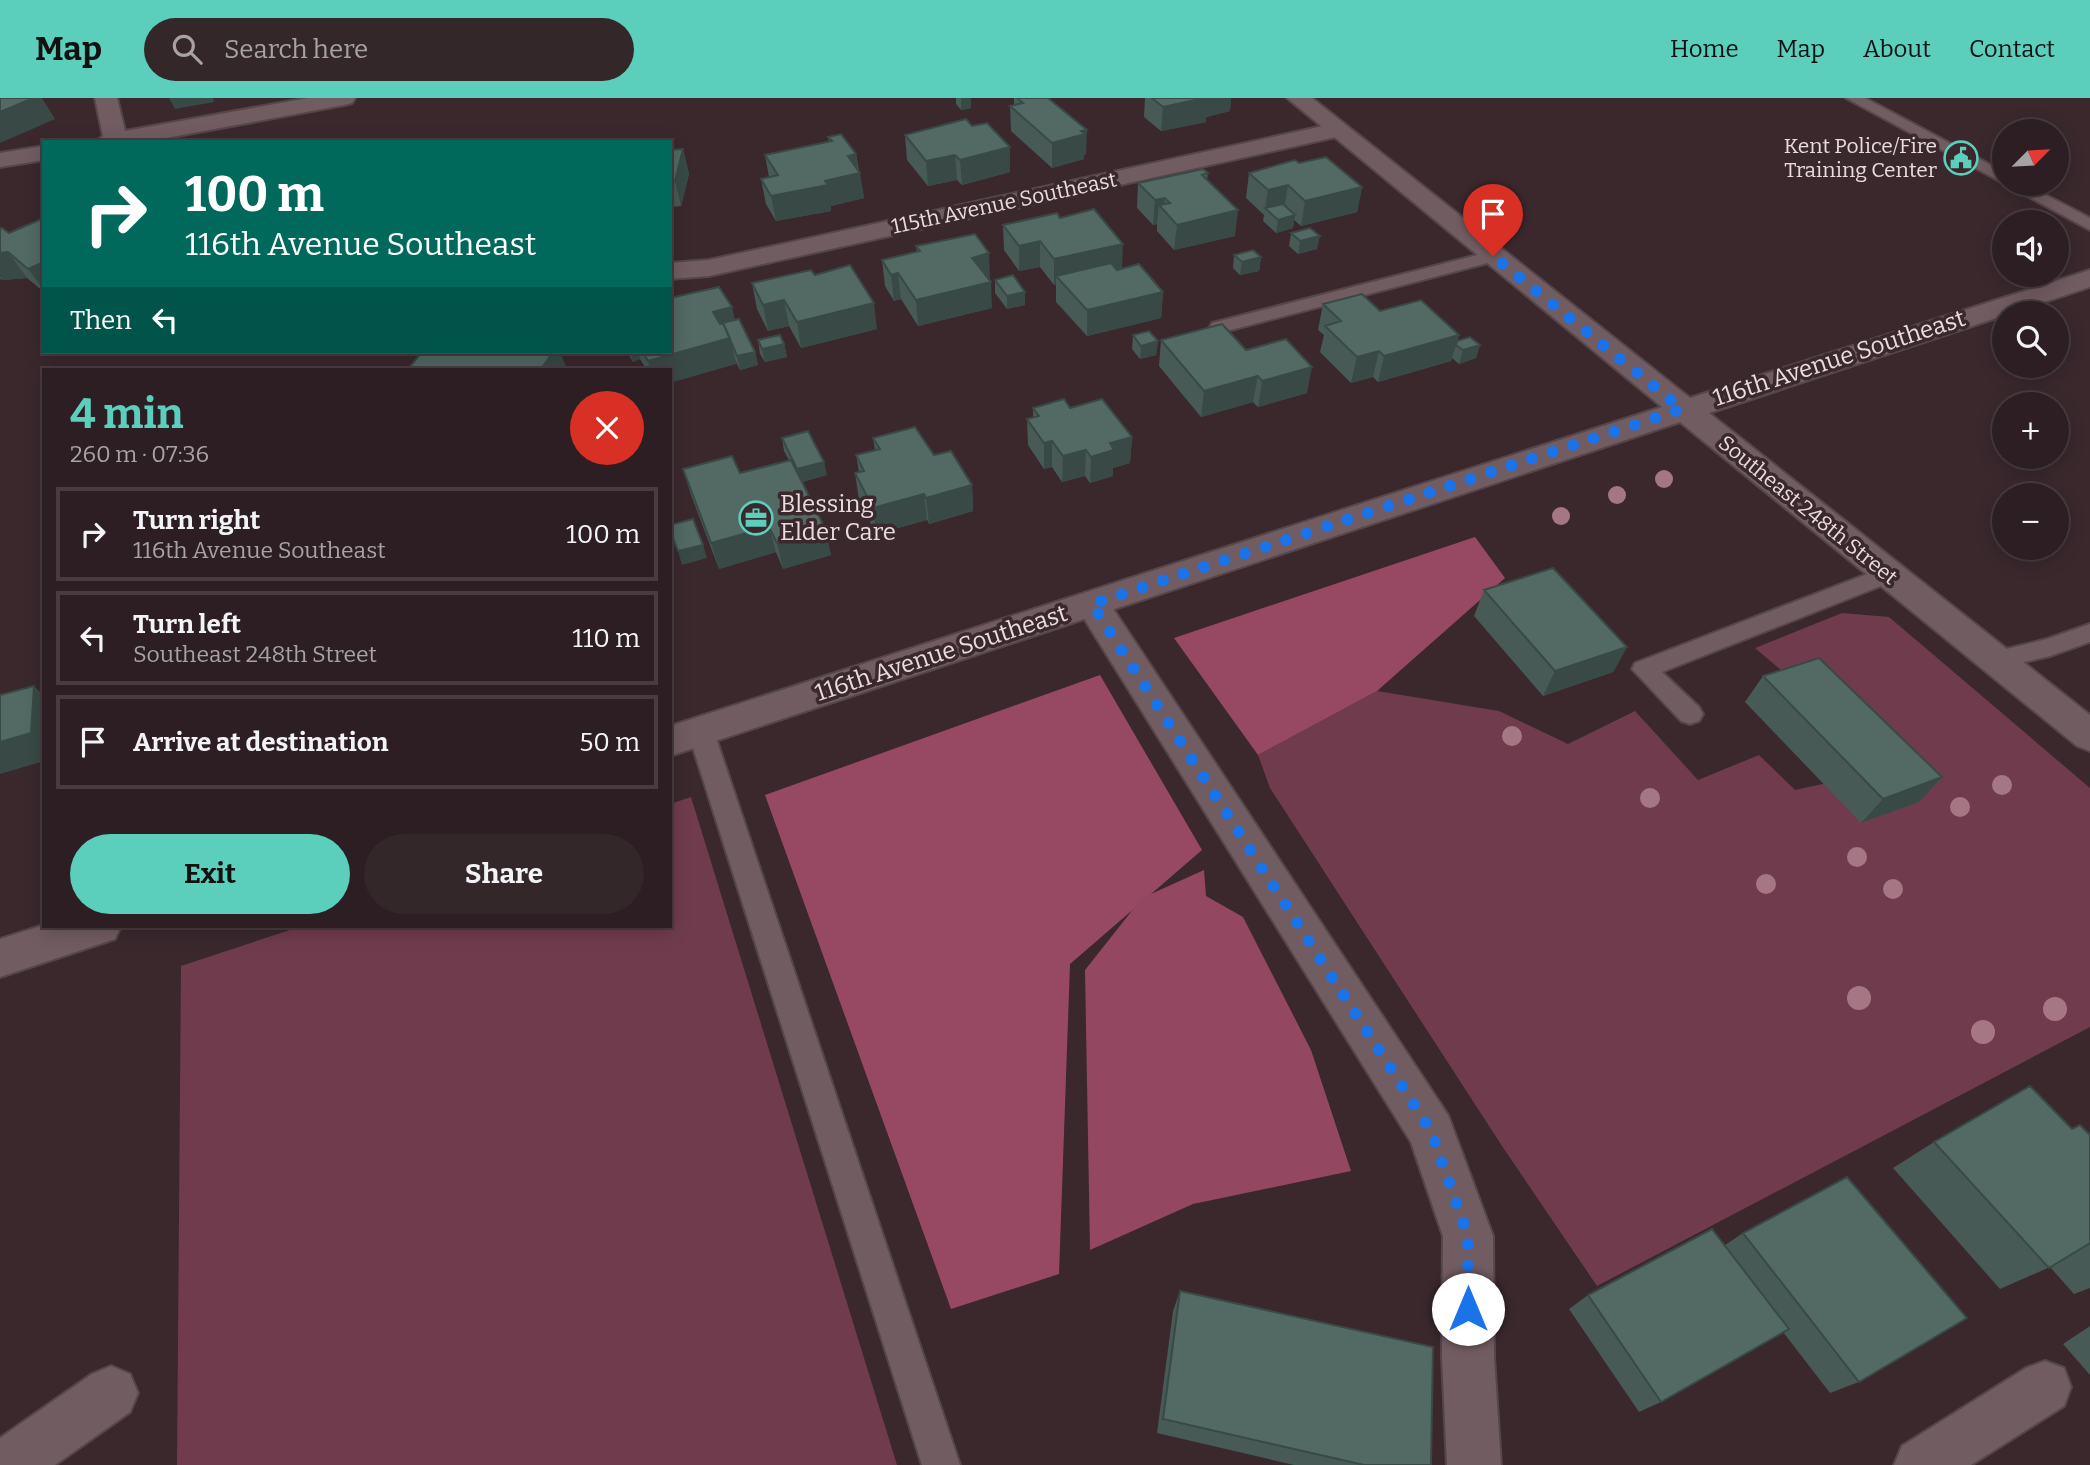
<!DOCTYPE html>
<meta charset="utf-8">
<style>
:root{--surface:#2c1e22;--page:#34272a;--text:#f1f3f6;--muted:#a6a2a5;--line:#483c40;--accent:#5bcebc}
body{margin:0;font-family:Bitter,serif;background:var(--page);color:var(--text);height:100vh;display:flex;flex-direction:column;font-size:26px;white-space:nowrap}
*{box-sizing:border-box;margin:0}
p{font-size:23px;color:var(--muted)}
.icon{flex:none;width:38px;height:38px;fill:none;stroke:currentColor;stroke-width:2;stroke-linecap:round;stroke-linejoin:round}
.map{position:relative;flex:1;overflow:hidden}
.details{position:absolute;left:42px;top:270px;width:630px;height:560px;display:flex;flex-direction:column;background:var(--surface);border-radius:0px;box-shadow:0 4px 18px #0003,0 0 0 2px var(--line)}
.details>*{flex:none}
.top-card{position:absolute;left:42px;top:42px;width:630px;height:214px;border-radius:0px;box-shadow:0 4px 18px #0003,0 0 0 2px var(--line);background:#00695c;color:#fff;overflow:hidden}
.needle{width:46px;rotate:66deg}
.controls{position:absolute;left:1992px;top:21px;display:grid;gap:14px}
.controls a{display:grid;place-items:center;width:77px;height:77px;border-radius:50%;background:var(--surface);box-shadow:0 4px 18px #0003,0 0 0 2px var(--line);font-size:35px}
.pin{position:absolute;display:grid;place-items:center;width:60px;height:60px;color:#fff;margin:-72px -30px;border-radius:50% 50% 50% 0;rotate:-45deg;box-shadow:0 0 7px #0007}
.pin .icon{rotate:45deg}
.me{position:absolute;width:77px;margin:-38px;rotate:0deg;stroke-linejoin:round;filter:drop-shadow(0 0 5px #0008)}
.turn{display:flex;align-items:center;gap:24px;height:147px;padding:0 28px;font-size:32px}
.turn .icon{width:91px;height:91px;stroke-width:2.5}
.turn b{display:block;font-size:49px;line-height:60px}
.then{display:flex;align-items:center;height:66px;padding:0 28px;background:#0003;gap:14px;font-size:26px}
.round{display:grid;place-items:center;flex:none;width:74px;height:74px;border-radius:37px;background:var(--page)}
.headline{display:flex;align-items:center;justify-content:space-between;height:119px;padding:0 28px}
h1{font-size:42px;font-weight:700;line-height:52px;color:var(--accent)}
.button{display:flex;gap:14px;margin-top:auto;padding:14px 28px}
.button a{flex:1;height:80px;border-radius:42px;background:var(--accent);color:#111;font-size:28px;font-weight:700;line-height:80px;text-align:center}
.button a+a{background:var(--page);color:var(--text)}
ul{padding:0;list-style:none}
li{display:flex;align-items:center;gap:21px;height:94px;margin:0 14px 10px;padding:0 14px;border:4px solid var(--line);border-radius:0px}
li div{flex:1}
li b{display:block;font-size:26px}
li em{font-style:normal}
header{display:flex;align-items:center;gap:42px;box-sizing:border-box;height:98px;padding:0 35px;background:var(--accent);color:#111}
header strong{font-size:33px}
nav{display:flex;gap:38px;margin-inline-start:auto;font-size:24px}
.search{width:490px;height:63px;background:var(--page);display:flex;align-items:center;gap:18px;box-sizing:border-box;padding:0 24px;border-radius:38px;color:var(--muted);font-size:26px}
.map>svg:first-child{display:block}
</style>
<header>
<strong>Map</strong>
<div class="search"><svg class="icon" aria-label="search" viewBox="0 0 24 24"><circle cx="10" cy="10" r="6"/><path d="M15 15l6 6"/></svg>Search here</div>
<nav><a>Home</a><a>Map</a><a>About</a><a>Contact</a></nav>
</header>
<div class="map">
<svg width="2090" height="1367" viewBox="0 0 2090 1367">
<rect width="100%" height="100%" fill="#3a282d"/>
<!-- green -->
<path fill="#703c4d" d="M1842 515 1889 519 2090 690V929L1597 1188 1502 1048 1270 690 1258 657 1377 593 1499 613 1568 646 1635 613 1698 682 1759 657 1795 692 1897 670 1755 550Z
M691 699 897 1367H177L181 868 302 828H670V706Z"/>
<!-- forest -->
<path fill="#974963" d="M1475 439 1505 480 1377 593 1258 657 1174 540Z
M1100 577 1202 752 1070 866 1059 1176 951 1211 765 697Z"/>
<!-- water -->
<path fill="#944761" d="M1204 772 1206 798 1243 819 1311 952 1351 1073 1193 1106 1090 1152 1085 872 1142 800Z"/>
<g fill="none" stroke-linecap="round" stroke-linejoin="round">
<defs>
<path id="lane" d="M1846 0H1865L2004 74 2005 86Z
M2005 86H2025L2090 120V132Z
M1493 153 1499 154 1502 158 1499 162 1219 235 1210 229 1212 225Z
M1888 468 1896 470 1899 476 1896 482 1662 574 1699 609 1703 616 1699 623 1690 626 1681 623 1632 571 1635 565Z
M2090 526V544L2050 558 1995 571 1986 568 1983 562 1986 556 2047 541Z
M701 624 710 627 714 634 960 1367H922L688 634 692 627Z"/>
<path id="street" d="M95 0H117L125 33 308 0H355L352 5 344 7 145 44H95L103 38Z
M1337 25 1345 27 1348 32 1345 37 709 178 670 181V165L709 162Z
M44 48V62L0 69V55Z
M1092 494 1104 497 1448 1017 1493 1138 1494 1259 1501 1367H1447L1442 1259 1443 1138 1411 1044 1075 506 1080 497Z
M2045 1263 2064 1270 2071 1289 2064 1308 1971 1367H1894L1902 1348 2026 1270Z
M111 1268 130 1276 138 1295 130 1314 55 1367H0V1340L92 1276Z"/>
<path id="secondary" d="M1287 0H1312L1690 300 2090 172V189L1709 315 2090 617V653L2077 648 1680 324 670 658V628L1662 309Z
M44 827V828H121L115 841 0 879V841Z"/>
</defs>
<!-- lane casing -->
<use href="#lane" stroke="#55464a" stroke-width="4"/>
<!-- street casing -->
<use href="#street" stroke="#55464a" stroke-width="4"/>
<!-- secondary casing -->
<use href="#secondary" stroke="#55464a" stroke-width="4"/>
<!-- lane -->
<use href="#lane" fill="#715c61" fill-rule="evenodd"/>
<!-- street -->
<use href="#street" fill="#715c61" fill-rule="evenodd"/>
<!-- secondary -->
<use href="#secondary" fill="#715c61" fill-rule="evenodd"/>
</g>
<!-- trees -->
<g fill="#a57784">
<circle cx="1664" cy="381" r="9"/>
<circle cx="1617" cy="397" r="9"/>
<circle cx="1561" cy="418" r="9"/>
<circle cx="1512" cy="638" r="10"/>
<circle cx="2002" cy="687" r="10"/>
<circle cx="1650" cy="700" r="10"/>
<circle cx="1960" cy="709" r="10"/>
<circle cx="1857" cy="759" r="10"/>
<circle cx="1766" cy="786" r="10"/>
<circle cx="1893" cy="791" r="10"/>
<circle cx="1859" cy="900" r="12"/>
<circle cx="2055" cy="911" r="12"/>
<circle cx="1983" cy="934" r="12"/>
</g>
<!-- wall -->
<path fill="#475a56" d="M956 0H971V10L961 12 956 6Z
M1014 0H1048L1086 56 1084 57V61L1052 70 1011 33 1010 8 1014 7Z
M1145 0H1231L1230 13 1206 19V24L1161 33 1144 19Z
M972 28 1010 49V74L962 87 957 82 928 88 907 62 905 37Z
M828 39 856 56 864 100 831 108V113L776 123 766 106 761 81 769 79 765 57 829 44Z
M683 51 689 76 681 108 670 109V52Z
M1299 65 1362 89 1357 114 1301 128 1294 122 1293 130 1276 135 1263 123 1264 117 1246 100 1249 75Z
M1208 75 1207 82 1235 138 1174 152 1157 133V126L1153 127 1137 110 1138 85Z
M44 114V194L27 180 3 182 0 181V131L9 135 43 120 40 116Z
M1060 120 1122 171 1163 194 1161 220 1087 238 1056 204V187H1054L1040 169 1019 173 1004 152 1003 127Z
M1291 135 1317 151 1298 156 1289 148Z
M916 148 990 181 988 182 992 210 918 228 901 201 894 203 885 188 882 162 917 154Z
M1234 157 1261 159 1259 173 1240 177 1233 170Z
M815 177 877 231 801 250 789 228 768 233 757 211 752 185Z
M995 182 1025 194V207L1007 211 995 195Z
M1323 206 1380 213 1459 237 1457 243 1480 247 1476 260 1459 266 1452 260 1451 263 1378 284 1373 279 1351 285 1320 254 1324 237 1318 232Z
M735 222 755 254 758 267 740 272 734 260 736 266 670 271H646L640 261 633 264 627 254H670Z
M1133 237 1158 243 1156 257 1140 261 1132 251Z
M758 242 784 246 787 259 765 264 760 256Z
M1161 242 1246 252 1307 295 1258 309 1253 304 1201 319 1159 268Z
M1033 310H1070L1132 339 1130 365 1113 370V378L1090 385 1085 378 1062 384 1052 369 1044 371 1028 347 1027 321 1033 320Z
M782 340 827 377 802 384 831 457 783 471 776 454 719 471 691 397 683 371 740 375 789 362 784 353Z
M873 340 934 357 972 387 973 413 929 426 927 422 876 436 859 402 855 375 859 374 856 357 875 352Z
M1484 492 1627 549 1613 574 1543 598 1474 518Z
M1763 578 1942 679 1919 704 1861 725 1745 604Z
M2072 1031 2090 1037V1190L2074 1196 2050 1169 2000 1191 1893 1070 1934 1044Z
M1743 1135 1859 1284 1830 1295 1783 1234 1661 1304 1639 1314 1569 1211 1588 1197 1725 1147Z
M1180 1193 1431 1367H1294L1157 1335 1173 1213Z
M2090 1228V1277L2063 1246Z"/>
<!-- shaded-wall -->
<path fill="#394a46" d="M33 0H42L55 21 0 45V14Z
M169 0H213L214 4 175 11Z
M961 0H971V10L961 12Z
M1204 0H1231L1230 13 1206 19V24L1161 33 1163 9Z
M1087 32 1086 56 1084 57V61L1052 70V45Z
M1010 49V74L962 87 960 62Z
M683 51 689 76 681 108 675 83Z
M856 56 858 76 860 75 864 100 831 108V113L776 123 771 98 848 58Z
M955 57 957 82 928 88 926 63Z
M1288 87 1284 112 1265 110 1264 117 1268 92Z
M1362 89 1357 114 1301 128 1305 103Z
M1165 100 1164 113 1159 107 1157 126 1153 127 1155 102Z
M1238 112 1235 138 1174 152 1177 127Z
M1295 117 1293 130 1276 135 1278 122Z
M1320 138 1317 151 1298 156 1300 143Z
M1040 143V169L1019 173V148Z
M1123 146 1122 171 1056 178V187H1054V161Z
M8 154 27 180 3 182 0 179V155Z
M989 155 990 181 973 185 972 160Z
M1261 159 1259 173 1240 177 1242 164Z
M44 164V192L28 171Z
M898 175 901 201 894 203 891 177Z
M991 184 992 210 918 228 916 202Z
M1025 194V207L1007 211V198Z
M1163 194 1161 220 1087 238V212Z
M784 202 789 228 768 233 763 207Z
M874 205 877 231 801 250 797 224Z
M732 209 738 235 724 239 713 214Z
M1459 237 1451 263 1378 284 1384 258Z
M730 240 736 266 670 285V271H650L648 263Z
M1158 243 1156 257 1140 261 1141 248Z
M784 246 787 259 765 264 762 251Z
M1480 247 1476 260 1459 266 1463 252Z
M1379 253 1373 279 1351 285 1357 259Z
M553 254H560L567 271H541Z
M630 254H638L640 261 633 264Z
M755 254 758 267 740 272 737 258Z
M1312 269 1307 295 1258 309 1262 283Z
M1258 278 1253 304 1201 319 1204 293Z
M1132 339 1130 365 1113 370V378L1090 385 1091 359 1110 345Z
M1052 343V369L1044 371V345Z
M1086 352 1085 378 1062 384 1063 358Z
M824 364 827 377 800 384 797 371Z
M972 387 973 413 929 426 926 400Z
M924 396 927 422 876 436 873 410Z
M769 429 776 454 719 471 711 445Z
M826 432 831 457 783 471 777 445Z
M703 447 707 460 682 467 678 453Z
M1627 549 1613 574 1543 598 1555 573Z
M34 588 44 598V663L0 676V644Z
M1942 679 1919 704 1861 725 1883 701Z"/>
<!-- building -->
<path fill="#526964" stroke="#394a46" stroke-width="2" d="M0 0H33L0 14Z
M1017 0H1048L1087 32 1081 33 1085 36 1052 45 1010 8 1023 5Z
M1152 0H1204L1163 9Z
M966 21 972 28 987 25 1010 49 960 62 955 57 926 63 905 37Z
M841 36 856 56 848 58 860 75 825 83 828 87 771 98 761 81 778 77 765 57 832 43 828 39Z
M683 51 675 83H670V52Z
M1326 59 1362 89 1305 103 1288 87 1268 92 1249 75 1295 62 1299 65Z
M1203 71 1208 75 1202 77 1238 112 1177 127 1159 107 1170 105 1165 100 1155 102 1138 85Z
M1283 106 1295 117 1278 122 1265 110Z
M1094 111 1123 146 1054 161 1040 143 1019 148 1003 127 1057 115 1060 120Z
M44 120V164L28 171 8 154 0 155V131L2 130 9 135Z
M1310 130 1320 138 1300 143 1291 135Z
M975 136 989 155 972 160 991 184 916 202 898 175 891 177 882 162 920 153 916 148Z
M1253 152 1261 159 1242 164 1234 157Z
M1111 165 1117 172 1139 166 1163 194 1087 212 1056 178Z
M850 167 874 205 797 224 784 202 763 207 752 185 811 172 815 177Z
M1013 177 1025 194 1007 198 995 182Z
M719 189 732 209 713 214 720 226 723 225 730 240 648 263 643 254H670V200Z
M1362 196 1380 213 1421 202 1459 237 1384 258 1379 253 1357 259 1325 228 1341 223 1323 206Z
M739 221 755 254 737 258 723 225H721Z
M1222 226 1246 252 1286 241 1312 269 1262 283 1258 278 1204 293 1161 242Z
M1149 233 1158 243 1141 248 1133 237Z
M780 237 784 246 762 251 758 242Z
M1470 239 1480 247 1463 252 1456 247 1457 243Z
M422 254H553L541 271H408Z
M1064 301 1070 310 1102 301 1132 339 1110 345 1114 352 1091 359 1086 352 1063 358 1052 343 1044 345 1027 321 1039 318 1033 310Z
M915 329 934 357 951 353 972 387 926 400 924 396 873 410 855 375 864 373 856 357 880 351 873 340Z
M808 333 824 364 797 371 782 340Z
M732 358 740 375 791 362 826 432 777 445 769 429 711 445 683 371Z
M693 421 703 447 678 453 670 432V427Z
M1553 470 1627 549 1555 573 1484 492Z
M1819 560 1942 679 1883 701 1763 578Z
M34 588 31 635 0 644V597Z
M2030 988 2072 1031 2080 1027 2090 1037V1145L2049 1170 1934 1044Z
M1847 1079 1967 1220 1859 1284 1743 1135Z
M1712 1131 1789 1231 1661 1304 1588 1197Z
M1180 1193 1433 1249 1431 1367H1364L1163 1321Z"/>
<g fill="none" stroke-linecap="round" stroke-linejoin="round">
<!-- route -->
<path stroke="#1a73e8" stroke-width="12" stroke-dasharray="0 21.6" d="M1468 1211V1138L1431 1033 1092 506 1682 311 1493 158"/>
</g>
<!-- icons -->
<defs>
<symbol id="civic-ring" viewBox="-11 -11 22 22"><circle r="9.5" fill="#3a282d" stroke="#5bcebc" stroke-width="1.5"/><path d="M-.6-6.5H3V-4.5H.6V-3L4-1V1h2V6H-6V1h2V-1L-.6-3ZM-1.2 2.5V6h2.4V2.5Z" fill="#5bcebc"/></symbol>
<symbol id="office-ring" viewBox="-11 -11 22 22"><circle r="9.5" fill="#3a282d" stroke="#5bcebc" stroke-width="1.5"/><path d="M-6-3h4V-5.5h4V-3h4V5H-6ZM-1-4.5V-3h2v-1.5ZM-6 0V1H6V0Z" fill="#5bcebc"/></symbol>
</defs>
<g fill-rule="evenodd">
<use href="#civic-ring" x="1942" y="41" width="38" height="38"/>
<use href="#office-ring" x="737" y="401" width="38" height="38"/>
</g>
<g text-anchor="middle" stroke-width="7" stroke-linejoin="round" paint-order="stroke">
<!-- far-poi labels -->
<g font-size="21" fill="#e8dcdf" stroke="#3a282d" text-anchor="end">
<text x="1937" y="55">Kent Police/Fire<tspan x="1937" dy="24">Training Center</tspan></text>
</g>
<!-- far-street labels -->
<g font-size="21" fill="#e8dcdf" stroke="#3a282d">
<text transform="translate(1004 105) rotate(-12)" y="7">115th Avenue Southeast</text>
<text transform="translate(1808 412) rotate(39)" y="7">Southeast 248th Street</text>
</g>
<!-- street labels -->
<g font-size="24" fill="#e8dcdf" stroke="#3a282d">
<text transform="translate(1839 260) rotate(-18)" y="8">116th Avenue Southeast</text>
<text transform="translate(941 555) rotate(-18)" y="8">116th Avenue Southeast</text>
</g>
<!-- poi labels -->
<g font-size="24" fill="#e8dcdf" stroke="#3a282d" text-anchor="start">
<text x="780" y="414">Blessing<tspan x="780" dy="28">Elder Care</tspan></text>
</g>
</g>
</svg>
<div class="controls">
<a><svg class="needle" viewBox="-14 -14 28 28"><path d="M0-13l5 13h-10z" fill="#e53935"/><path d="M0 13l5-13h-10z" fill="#a6a2a5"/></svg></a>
<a><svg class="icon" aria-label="sound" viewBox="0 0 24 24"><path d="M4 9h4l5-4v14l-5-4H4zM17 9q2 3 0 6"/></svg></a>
<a><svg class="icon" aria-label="search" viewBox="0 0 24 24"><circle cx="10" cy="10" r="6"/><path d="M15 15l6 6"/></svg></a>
<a>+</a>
<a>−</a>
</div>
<div class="pin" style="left:1493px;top:158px;background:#d93025"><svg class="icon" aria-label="arrive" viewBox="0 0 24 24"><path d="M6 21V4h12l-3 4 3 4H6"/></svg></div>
<svg class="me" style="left:1468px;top:1211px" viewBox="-20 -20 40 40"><circle r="19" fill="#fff"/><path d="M0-13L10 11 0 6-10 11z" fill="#1a73e8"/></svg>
<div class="top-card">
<div class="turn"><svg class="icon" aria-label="right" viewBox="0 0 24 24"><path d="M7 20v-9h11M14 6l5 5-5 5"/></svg><div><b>100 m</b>116th Avenue Southeast</div></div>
<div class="then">Then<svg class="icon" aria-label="left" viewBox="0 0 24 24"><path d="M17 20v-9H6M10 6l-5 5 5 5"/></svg></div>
</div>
<section class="details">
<div class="headline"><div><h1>4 min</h1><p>260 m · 07:36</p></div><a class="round" style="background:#d93025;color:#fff"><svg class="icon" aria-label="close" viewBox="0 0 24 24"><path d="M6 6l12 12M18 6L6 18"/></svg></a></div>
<ul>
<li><svg class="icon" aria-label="right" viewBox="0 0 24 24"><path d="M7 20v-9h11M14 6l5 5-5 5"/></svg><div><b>Turn right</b><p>116th Avenue Southeast</p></div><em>100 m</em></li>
<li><svg class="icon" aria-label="left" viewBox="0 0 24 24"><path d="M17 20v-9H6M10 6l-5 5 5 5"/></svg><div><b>Turn left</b><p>Southeast 248th Street</p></div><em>110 m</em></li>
<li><svg class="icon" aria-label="arrive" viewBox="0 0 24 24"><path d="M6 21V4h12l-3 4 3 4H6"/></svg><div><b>Arrive at destination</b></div><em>50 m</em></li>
</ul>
<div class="button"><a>Exit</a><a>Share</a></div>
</section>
</div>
